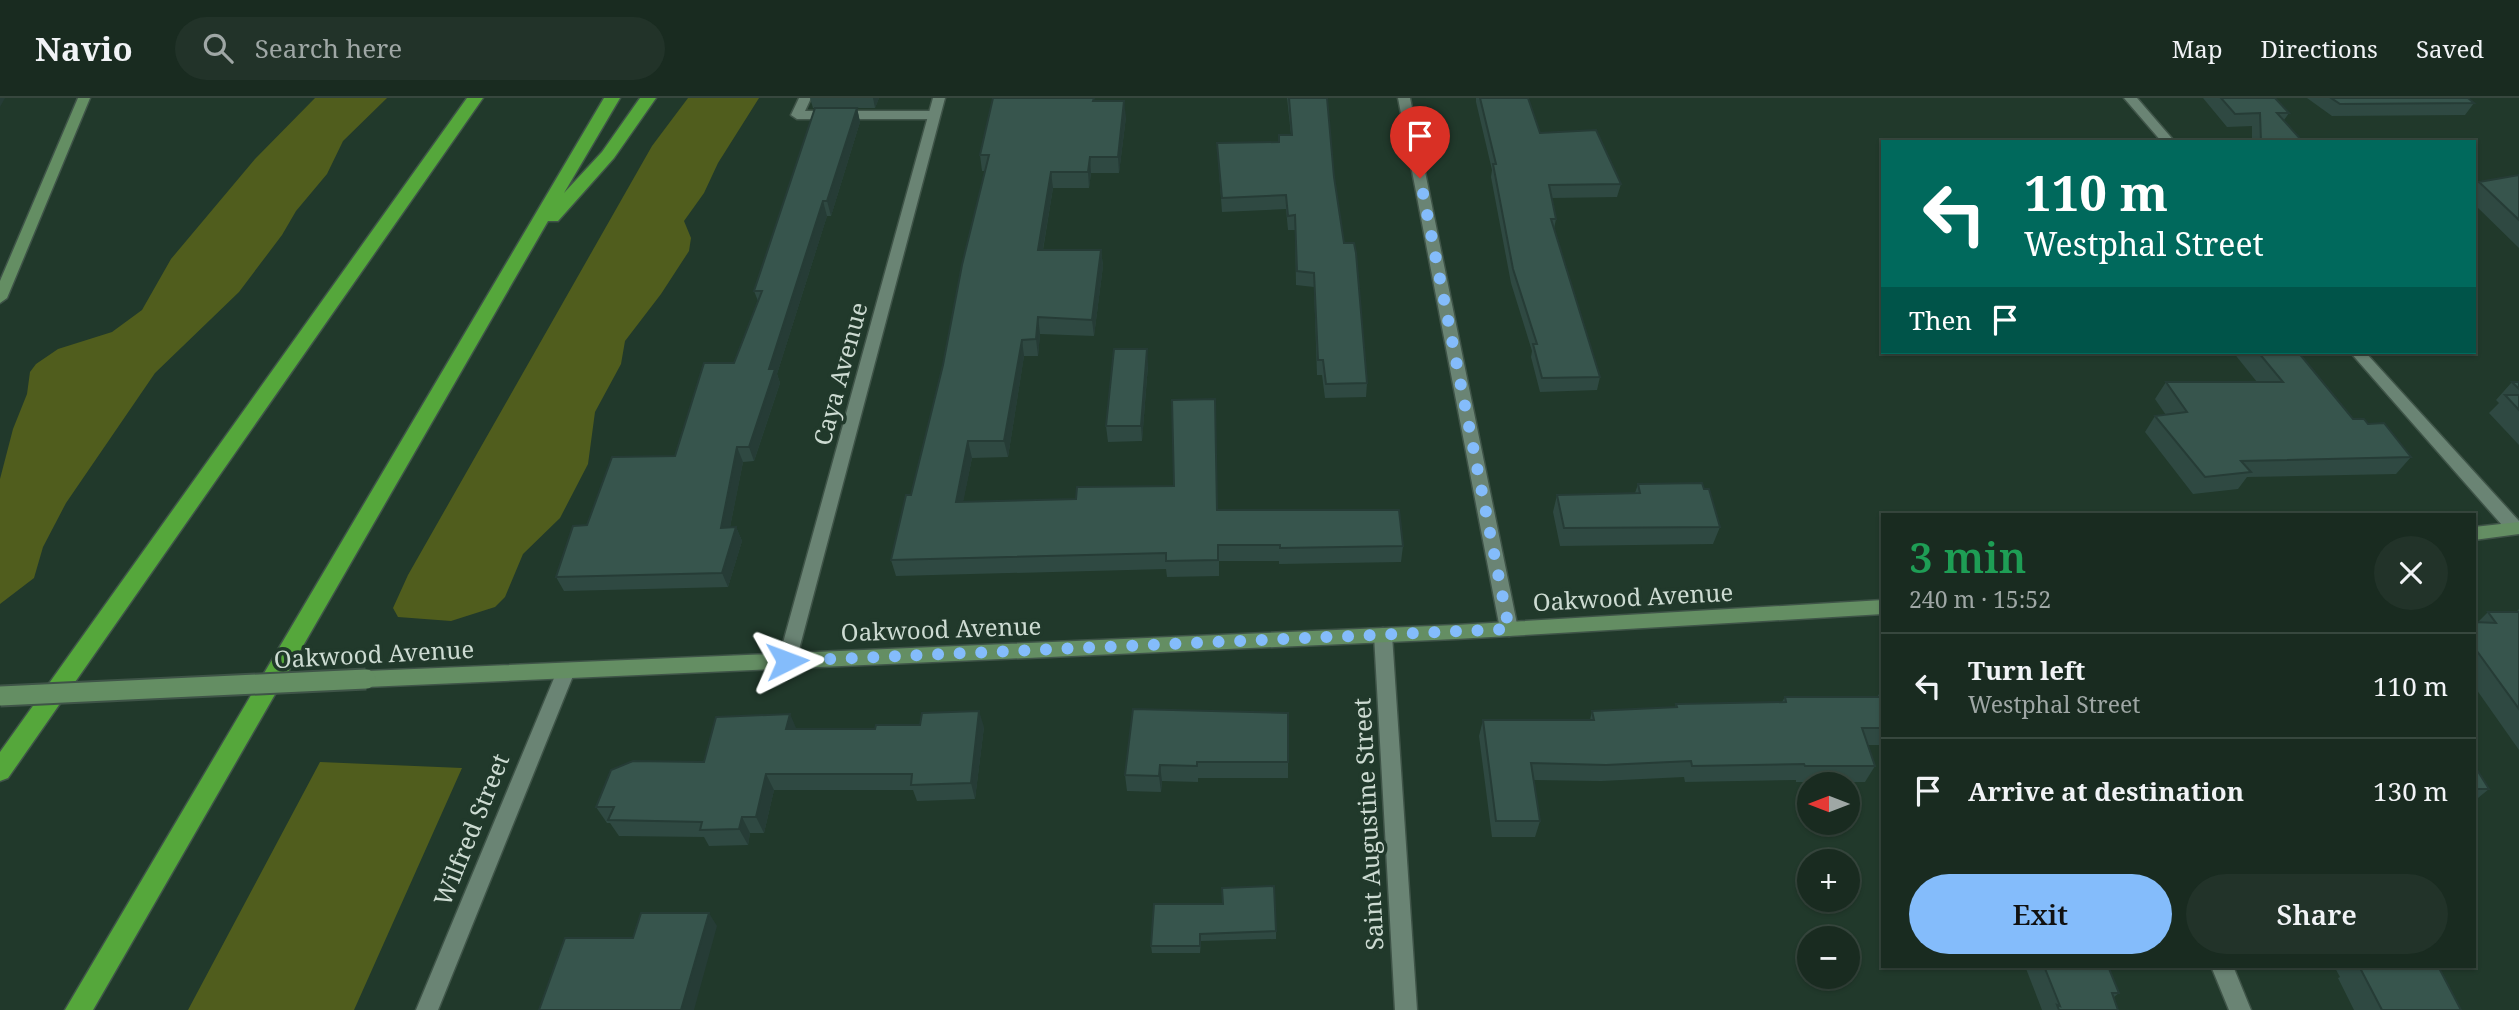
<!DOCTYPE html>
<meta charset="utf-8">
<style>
:root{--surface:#192b20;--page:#223329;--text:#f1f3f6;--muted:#9fa7a5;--line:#37473e;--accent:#84bcfb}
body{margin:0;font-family:"Noto Serif",serif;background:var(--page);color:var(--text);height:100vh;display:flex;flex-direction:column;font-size:26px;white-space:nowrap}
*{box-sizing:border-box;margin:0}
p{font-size:23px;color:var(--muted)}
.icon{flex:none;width:38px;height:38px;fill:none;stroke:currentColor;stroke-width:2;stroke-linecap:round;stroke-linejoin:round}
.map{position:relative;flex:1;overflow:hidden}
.panel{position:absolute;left:1881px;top:415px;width:595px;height:455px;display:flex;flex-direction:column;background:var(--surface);border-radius:0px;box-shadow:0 2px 5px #0004,0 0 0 2px var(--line)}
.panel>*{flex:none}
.hud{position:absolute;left:1881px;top:42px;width:595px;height:214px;border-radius:0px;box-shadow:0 2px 5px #0004,0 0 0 2px var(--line);background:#00695c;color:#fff;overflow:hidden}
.needle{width:46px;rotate:270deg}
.buttons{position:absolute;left:1797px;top:674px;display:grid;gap:14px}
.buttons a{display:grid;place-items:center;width:63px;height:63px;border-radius:50%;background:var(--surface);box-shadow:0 2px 5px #0004,0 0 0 2px var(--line);font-size:35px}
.pin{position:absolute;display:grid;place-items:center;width:60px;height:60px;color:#fff;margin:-72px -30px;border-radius:50% 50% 50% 0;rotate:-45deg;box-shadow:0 0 7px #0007}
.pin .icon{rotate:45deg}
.me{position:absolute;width:77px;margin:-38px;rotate:87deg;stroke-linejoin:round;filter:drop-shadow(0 0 5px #0008)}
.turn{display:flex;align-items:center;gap:24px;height:147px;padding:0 28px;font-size:32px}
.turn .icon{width:91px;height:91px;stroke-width:2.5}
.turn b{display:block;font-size:49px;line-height:60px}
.then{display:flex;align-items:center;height:66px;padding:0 28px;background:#0003;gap:14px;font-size:26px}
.round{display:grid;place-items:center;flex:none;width:74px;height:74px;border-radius:37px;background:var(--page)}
.overview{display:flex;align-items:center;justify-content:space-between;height:119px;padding:0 28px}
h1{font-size:42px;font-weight:600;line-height:52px;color:#1e9e55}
.cta{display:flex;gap:14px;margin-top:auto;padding:14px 28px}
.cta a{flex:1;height:80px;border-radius:42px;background:var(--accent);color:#111;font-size:28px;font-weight:600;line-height:80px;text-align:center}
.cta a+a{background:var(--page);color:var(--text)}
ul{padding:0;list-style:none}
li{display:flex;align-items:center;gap:21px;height:105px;padding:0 28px;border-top:2px solid var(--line)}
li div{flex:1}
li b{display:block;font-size:26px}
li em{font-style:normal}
header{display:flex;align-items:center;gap:42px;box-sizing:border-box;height:98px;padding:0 35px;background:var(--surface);border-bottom:2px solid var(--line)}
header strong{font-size:33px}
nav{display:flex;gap:38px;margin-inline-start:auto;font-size:24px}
.search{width:490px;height:63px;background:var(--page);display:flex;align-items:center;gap:18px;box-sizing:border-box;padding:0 24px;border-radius:38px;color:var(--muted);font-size:26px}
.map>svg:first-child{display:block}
</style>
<header>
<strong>Navio</strong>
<div class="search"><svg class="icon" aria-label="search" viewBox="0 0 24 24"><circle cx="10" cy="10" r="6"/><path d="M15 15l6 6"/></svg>Search here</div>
<nav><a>Map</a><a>Directions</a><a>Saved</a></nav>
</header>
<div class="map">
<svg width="2519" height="912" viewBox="0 0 2519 912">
<rect width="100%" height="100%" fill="#21392b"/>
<!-- green -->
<path fill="#505d1d" d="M315 0H387L343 43 327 76 296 113 282 137 239 194 155 275 66 405 43 449 34 480 0 506V381L13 331 27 296 30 274 36 266 58 251 112 234 142 212 171 161 255 61Z
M688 0H759L718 65 704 95 684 123 691 140 689 153 661 196 625 243 621 266 595 314 588 366 560 420 523 456 505 499 495 509 451 523 398 519 393 510 408 477 652 48Z
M320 664 462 670 354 912H188Z"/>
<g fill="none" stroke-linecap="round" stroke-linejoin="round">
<defs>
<path id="lane" d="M799 0H811L805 13H934L940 17 934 21H797L791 17Z"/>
<path id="street" d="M933 0H945L796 563 794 568 787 571 780 568 778 563Z
M1398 0H1410L1518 531 1515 536 1509 538 1503 536 1500 531Z
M2124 0H2137L2175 44H2162Z
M2350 254H2365L2519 423V435H2509Z
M1383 530 1389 532 1392 537 1417 912H1395L1374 537 1377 532Z
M566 565 573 568 575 573 438 912H416L557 573 559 568Z
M2211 868H2233L2251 912H2229Z"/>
<path id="secondary" d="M78 0H90L7 200 0 205V183Z
M2519 424V436L2474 442V429Z
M1883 502V516L1456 541 366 589 359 586 357 581 359 576 366 573 1456 527Z"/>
<path id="highway" d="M467 0H483L8 680 0 683V654Z
M604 0H620L564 95 602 54 640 0H656L614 60 558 123H548L93 912H65Z"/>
</defs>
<!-- lane casing -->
<use href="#lane" stroke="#3f5448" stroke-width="3"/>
<!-- street casing -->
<use href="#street" stroke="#3f5448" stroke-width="3"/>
<!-- secondary casing -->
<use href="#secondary" stroke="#3f5448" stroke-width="3"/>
<!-- highway casing -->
<use href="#highway" stroke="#3f5448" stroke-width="3"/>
<!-- lane -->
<use href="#lane" fill="#6a8474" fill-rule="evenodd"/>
<!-- street -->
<use href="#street" fill="#6a8474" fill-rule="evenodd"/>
<!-- secondary -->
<use href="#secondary" fill="#648e63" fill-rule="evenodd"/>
<!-- highway -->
<use href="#highway" fill="#55a73b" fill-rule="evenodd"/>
<defs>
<path id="secondary-bridge" d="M0 598 366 581"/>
</defs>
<!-- secondary-bridge casing -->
<use href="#secondary-bridge" stroke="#3f5448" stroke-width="23" stroke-linecap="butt"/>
<!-- secondary-bridge -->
<use href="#secondary-bridge" stroke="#648e63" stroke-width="19"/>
</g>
<!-- wall -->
<path fill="#2f4942" d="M810 0H879L875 10H857L860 24 831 118H827L777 276 780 285 754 363 743 364 730 429H736L742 443 728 489 564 493 556 479 587 427 675 358 734 265 758 203 754 193 815 10H813Z
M1287 0H1327L1334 79 1344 145 1367 285 1366 299 1325 300 1322 277H1317L1314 189 1296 187 1295 132H1288L1286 111 1222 114 1217 45 1279 44V37H1291Z
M1476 0H1528L1540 35 1621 86 1617 99 1552 100 1556 121 1554 131 1600 279 1597 292 1540 294 1531 259 1532 253 1511 185 1491 79 1492 72 1476 4Z
M2203 0H2275L2289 15 2284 22 2303 44H2252V28L2227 29Z
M2307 0H2468L2474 5 2465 17 2332 18Z
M1097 3 1126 19 1119 75H1091L1089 90H1053L1043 152H1101L1103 168 1094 238 1040 236 1038 258H1024L1008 359 972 360 963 403 1218 412 1403 448 1401 464 1279 466V463H1219V478L1167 479 1166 471 896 478 891 462 911 397 943 267 985 73H982L980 57Z
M2519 77V150L2474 106V90L2479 84Z
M2233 254H2298L2353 321 2368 326 2411 359 2396 376 2247 379 2238 391 2193 396 2145 334 2155 318 2166 317 2155 301 2166 284H2257Z
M1148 267 1142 343 1108 344 1106 328Z
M2512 284H2519V347L2489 315 2499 305 2496 302Z
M1638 386 1704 391 1720 429 1713 446 1560 448 1553 414 1557 397 1635 395Z
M2519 511V652L2474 588V524H2478L2488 514H2516Z
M1883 590V647H1868L1875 668 1865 684H1796V682L1685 684 1684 679 1601 683 1534 682 1540 723 1535 739H1492L1479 638 1483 622H1590L1592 613 1675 609 1676 606 1782 604 1785 599H1877Z
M1133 611 1288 664V680H1198V684L1162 683 1161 694 1127 693 1125 677Z
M984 629 975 701 917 703 913 692H774L764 735H750L748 747 709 748 704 739 619 738 610 725H607L596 709 704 664 797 631Z
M2474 667 2489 691 2478 700 2474 699Z
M1154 806 1276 833V841L1201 843 1200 855H1152L1151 848Z
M2025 868H2108L2119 895 2114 899 2118 912H2042Z
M2334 868H2438L2461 912H2354L2338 880 2340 879Z"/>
<!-- shaded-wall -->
<path fill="#263c36" d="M0 0H5L0 9Z
M873 0H879L875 10Z
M1124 3 1126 19 1119 75 1118 59Z
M857 10 860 24 831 118 827 103Z
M1090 59 1091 75 1089 90 1088 74Z
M1051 74 1053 90 1040 168 1038 152Z
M823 103 827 118 777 276 780 285 754 363 749 349 769 271Z
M1101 152 1103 168 1094 238 1092 222Z
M1038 219 1040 236 1038 258 1036 241Z
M1022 242 1024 258 1008 359 1004 343Z
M1147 251 1148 267 1142 343 1141 328Z
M968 343 972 360 960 420 956 404Z
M737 349 743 364 727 444 721 430Z
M736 429 742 443 728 489 722 475Z
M979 613 984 629 975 701 971 685Z
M790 616 797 632 786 631Z
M1160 667 1162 683 1161 694 1159 678Z
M766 676 774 692 764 735 756 719Z
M742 719 750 735 748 747 739 731Z
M709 815 717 828 694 912H681Z"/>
<!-- building -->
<path fill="#37554d" stroke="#263c36" stroke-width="2" d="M993 0H1094L1093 3H1124L1118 59H1090L1088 74H1051L1038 152H1101L1092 222 1038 219 1036 241 1022 242 1004 343H968L956 404 1076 401 1077 389 1174 388 1172 302 1215 301 1217 412H1399L1403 448 1280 450V447H1218V462L1166 463V455L891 462 906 397H911L943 267 962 167 989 57H980Z
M1289 0H1327L1334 79 1344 145H1354L1356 155 1367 285 1326 286 1323 262H1318L1314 175 1297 173 1295 117 1288 118 1286 97 1222 100 1217 45 1279 44V37H1292Z
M1480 0H1528L1540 35 1596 32 1621 86 1549 87 1556 121H1551L1600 279 1542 280 1533 246H1537L1513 171 1493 66H1496Z
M2221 0H2275L2289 15H2277L2303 44H2261L2260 15 2235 16Z
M2331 0H2468L2474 5 2340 6Z
M815 10H857L827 103H823L769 271H775L749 349H737L721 430 736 429 722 475 556 479 573 428 587 427 612 359 675 358 704 265H734L762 193H754Z
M2519 77V122L2479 84Z
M1114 251H1147L1141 328H1106Z
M2258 254H2298L2353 321H2364L2368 326 2384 325 2411 359 2241 363 2251 374 2205 379 2155 318 2187 314 2166 284H2283Z
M2512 284H2519V291Z
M2505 297H2519V312Z
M1702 385 1704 391H1709L1720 429 1564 430 1557 397 1640 395 1638 386Z
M2488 514H2519V611L2474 549V524L2496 525Z
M1785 599H1883V630H1862L1875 668H1805L1804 666 1692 668 1691 663 1606 667 1531 665 1540 723H1496L1483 622H1594L1592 613 1677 609 1676 606 1786 604Z
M1133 611 1288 615V664H1197V668L1160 667 1159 678 1125 677Z
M979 613 971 685 911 687 912 676H766L756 719H742L739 731 700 732 702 724 608 722 614 709H596L611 672 633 663 704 664 716 619 790 616 786 631H875L876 627H920L922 615Z
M2474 667 2489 691H2474Z
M1274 788 1276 833 1200 836V848H1151L1154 806H1223L1222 790Z
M641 815H709L681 912H539L565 840H633Z
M2044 868H2108L2119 895H2112L2118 912H2059L2057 907 2060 908Z
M2359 868H2438L2461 912H2382Z"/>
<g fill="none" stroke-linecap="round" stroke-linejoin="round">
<!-- route -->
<path stroke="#84bcfb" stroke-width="12" stroke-dasharray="0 21.6" d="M787 563 1509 531 1420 80"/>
</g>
<g text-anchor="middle" stroke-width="7" stroke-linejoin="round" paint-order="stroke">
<!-- street labels -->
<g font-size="24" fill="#cddbd2" stroke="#21392b">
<text transform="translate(841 276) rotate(-75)" y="8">Caya Avenue</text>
<text transform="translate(1633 500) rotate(-3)" y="8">Oakwood Avenue</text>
<text transform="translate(941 532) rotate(-2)" y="8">Oakwood Avenue</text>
<text transform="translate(374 557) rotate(-3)" y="8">Oakwood Avenue</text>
<text transform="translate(1369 726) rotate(-93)" y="8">Saint Augustine Street</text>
<text transform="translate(472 732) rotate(-68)" y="8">Wilfred Street</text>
</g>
</g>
</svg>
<div class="buttons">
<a><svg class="needle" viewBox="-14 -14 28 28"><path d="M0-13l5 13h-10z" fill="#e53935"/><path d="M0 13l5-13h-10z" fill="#9fa7a5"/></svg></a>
<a>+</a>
<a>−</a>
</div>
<div class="pin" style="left:1420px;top:80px;background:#d93025"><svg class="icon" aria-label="arrive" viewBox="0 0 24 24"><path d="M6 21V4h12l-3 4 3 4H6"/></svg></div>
<svg class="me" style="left:787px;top:563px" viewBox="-20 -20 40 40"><path d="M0-17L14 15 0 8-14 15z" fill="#84bcfb" stroke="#fff" stroke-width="4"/></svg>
<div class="hud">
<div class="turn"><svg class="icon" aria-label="left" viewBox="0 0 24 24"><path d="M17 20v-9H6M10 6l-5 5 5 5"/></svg><div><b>110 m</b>Westphal Street</div></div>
<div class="then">Then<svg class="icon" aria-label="arrive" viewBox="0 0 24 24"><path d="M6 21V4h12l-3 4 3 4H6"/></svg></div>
</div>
<section class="panel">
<div class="overview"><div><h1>3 min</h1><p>240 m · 15:52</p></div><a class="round"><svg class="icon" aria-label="close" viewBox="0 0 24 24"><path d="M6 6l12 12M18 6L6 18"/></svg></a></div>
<ul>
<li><svg class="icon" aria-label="left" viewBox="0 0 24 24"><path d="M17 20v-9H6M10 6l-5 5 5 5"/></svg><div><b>Turn left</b><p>Westphal Street</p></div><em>110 m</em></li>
<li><svg class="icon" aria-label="arrive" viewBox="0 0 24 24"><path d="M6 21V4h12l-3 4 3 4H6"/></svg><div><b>Arrive at destination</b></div><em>130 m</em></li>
</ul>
<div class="cta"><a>Exit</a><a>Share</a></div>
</section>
</div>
